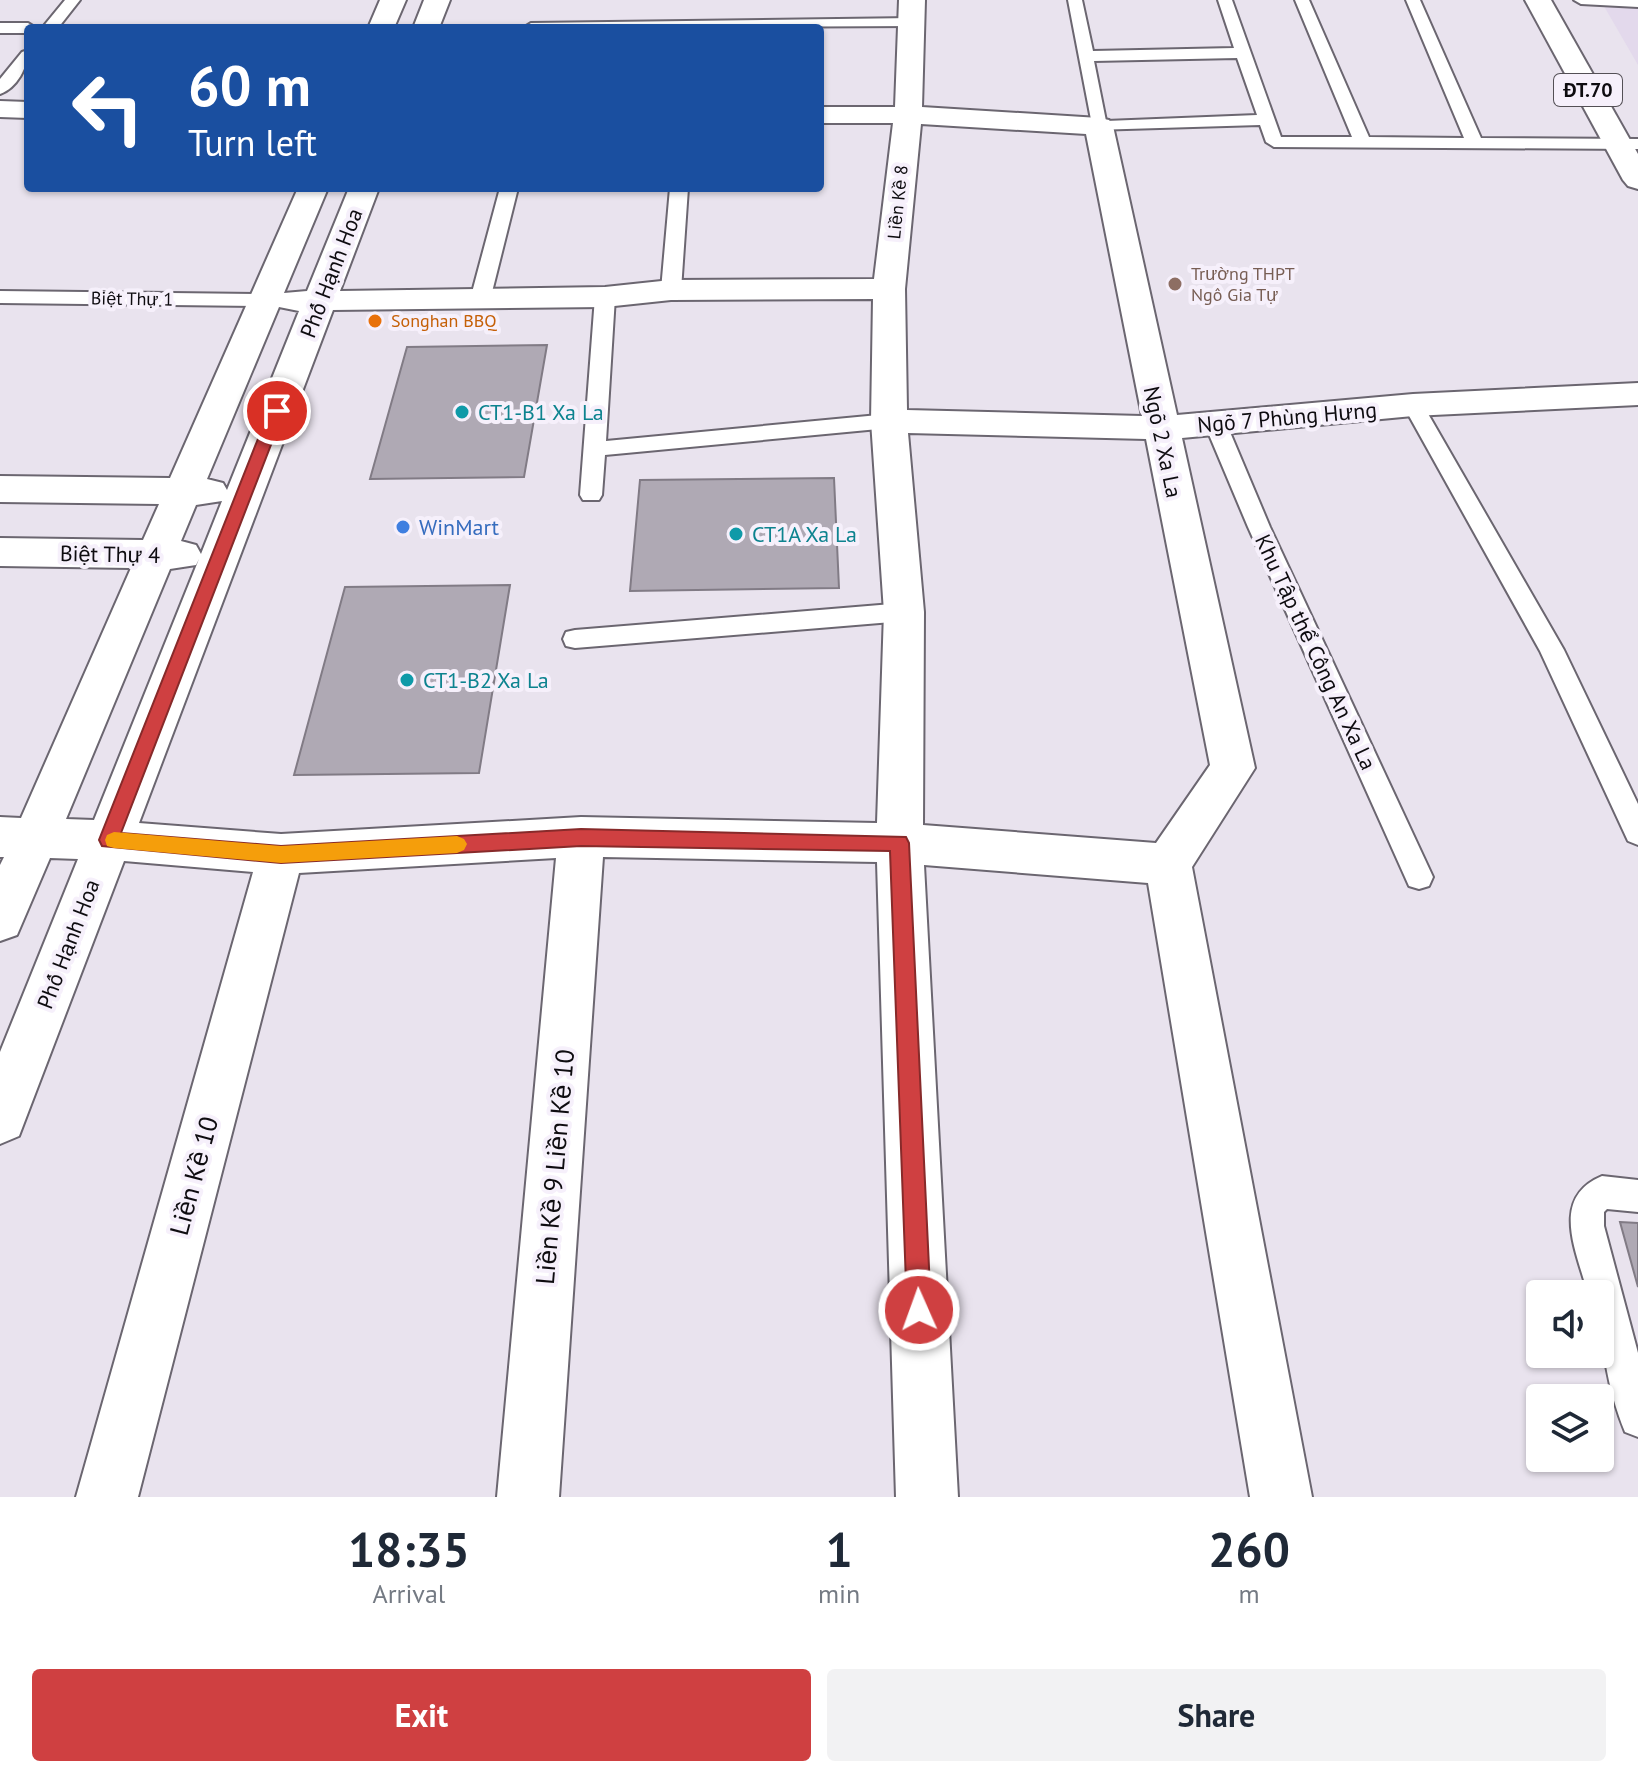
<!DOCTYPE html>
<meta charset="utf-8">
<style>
:root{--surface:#fff;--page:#f2f2f3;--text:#1f2937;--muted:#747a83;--accent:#cf4041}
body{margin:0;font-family:"PT Sans",sans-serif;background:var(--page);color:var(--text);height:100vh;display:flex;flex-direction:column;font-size:30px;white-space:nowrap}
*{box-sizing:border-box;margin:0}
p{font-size:26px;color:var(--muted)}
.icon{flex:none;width:44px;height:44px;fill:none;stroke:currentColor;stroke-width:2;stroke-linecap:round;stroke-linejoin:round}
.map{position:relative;height:1497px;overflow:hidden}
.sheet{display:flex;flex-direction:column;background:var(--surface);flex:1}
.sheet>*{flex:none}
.guide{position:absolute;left:24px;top:24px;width:800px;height:168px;border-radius:8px;box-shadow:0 2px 6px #0004;background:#1a4fa0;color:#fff;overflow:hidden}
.tools{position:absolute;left:1526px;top:1280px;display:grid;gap:16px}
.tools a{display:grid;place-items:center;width:88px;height:88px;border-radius:8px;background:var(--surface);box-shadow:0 2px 6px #0004;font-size:40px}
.pin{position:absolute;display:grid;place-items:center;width:68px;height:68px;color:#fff;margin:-34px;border:4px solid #fff;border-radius:50%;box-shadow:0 2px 8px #0007}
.me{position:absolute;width:88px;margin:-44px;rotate:358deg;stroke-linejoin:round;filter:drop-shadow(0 0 6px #0008)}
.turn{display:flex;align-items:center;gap:28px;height:168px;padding:0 32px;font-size:36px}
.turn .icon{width:104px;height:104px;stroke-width:2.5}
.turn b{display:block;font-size:56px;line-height:68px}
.eta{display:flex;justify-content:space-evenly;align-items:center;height:136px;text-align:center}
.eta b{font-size:48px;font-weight:600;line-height:56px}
.cta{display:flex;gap:16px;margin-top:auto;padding:16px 32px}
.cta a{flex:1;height:92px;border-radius:8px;background:var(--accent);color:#fff;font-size:32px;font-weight:600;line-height:92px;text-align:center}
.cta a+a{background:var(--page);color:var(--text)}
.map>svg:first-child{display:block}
</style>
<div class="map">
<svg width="1638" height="1497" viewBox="0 0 1638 1497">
<rect width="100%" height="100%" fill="#e9e3ee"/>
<!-- built -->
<path fill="#e3d9ec" d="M1638 0V65L1601 1Z"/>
<!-- building -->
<path fill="#afa9b4" stroke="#817b85" stroke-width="2" d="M547 345 524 477 370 479 407 347Z
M834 478 839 588 630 591 640 480Z
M510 585 479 773 294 775 345 587Z
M1620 1222 1638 1223V1287Z"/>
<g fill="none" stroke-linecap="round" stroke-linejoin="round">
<defs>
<path id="service" d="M65 0H80L58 28H42Z
M1068 0H1082L1093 51 1234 48 1218 0H1232L1281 137H1352L1295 0H1309L1369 137 1464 138 1406 0H1420L1481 138 1638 139V149L1274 147 1266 142 1260 125 1093 130ZM1237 58 1257 115 1106 121 1094 61Z
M1574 0H1638V7L1581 4Z
M913 18 921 23 918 26 523 28 531 23Z
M0 23H28L36 28H28V33H0Z
M28 50C28 67 17 88 0 94V79L22 52Z
M500 188H518L490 300 480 306 470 300Z
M670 188H688L681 290 671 296 661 290Z
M0 291 265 294 275 300 265 306 0 303Z
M605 291 615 297 606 441 889 414 896 416 900 421 896 426 889 428 605 455 602 495 599 500H583L580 495 595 297Z
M1413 398 1423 405 1564 650 1638 804V845L1628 841 1540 651 1403 405Z
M1216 418 1223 420 1227 425 1270 527 1433 877 1429 886 1419 889 1409 886 1405 877 1248 527 1205 425 1209 420Z
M904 603 912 606 916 612 912 618 904 621 575 648 566 646 563 639 566 632 575 630Z
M1602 1176 1638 1180V1212L1607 1209 1604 1212V1226L1638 1353V1437L1625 1432C1607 1388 1600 1341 1600 1294H1588C1577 1252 1549 1198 1602 1176Z"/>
<path id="minor" d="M380 0H406L394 28H368Z
M424 0H450L439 28H413Z
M899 0H925L922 107 1099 118 1109 120 1113 126 1177 415 1413 394 1638 383V405L1413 416 1182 438 1255 768 1192 867 1312 1497H1250L1148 883 924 865 958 1497H896L877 862 603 857 559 1497H497L556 858 299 873 138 1497H76L253 872 124 861 19 1136 0 1144V1052L78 859 50 858 17 935 0 941V865L4 857H0V817L21 818 131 568 0 566V538L143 540 159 504 0 502V476L170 478 298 188H328L284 293 307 291 349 188H379L340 291 605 287 671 280 874 279 893 123H820V107H895ZM921 124 1086 134 1142 416 907 410 905 289ZM873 299 871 421 884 612 877 823 581 817 281 834 139 823 333 310 605 307 671 300ZM279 307 299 311 227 490 223 483 207 479ZM908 433 1146 439 1210 765 1156 843 923 825 924 612ZM222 501 201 554 196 545 181 541 196 505ZM199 559 94 820 66 819 170 569 196 565Z
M0 101 28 102V118L0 117Z"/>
<path id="primary" d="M1525 0H1551L1638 154V189L1628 186 1623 180Z"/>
</defs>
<!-- service casing -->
<use href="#service" stroke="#6b6670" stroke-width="4"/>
<!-- minor casing -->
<use href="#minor" stroke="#6b6670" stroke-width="4"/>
<!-- primary casing -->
<use href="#primary" stroke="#6b6670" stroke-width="4"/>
<!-- service -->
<use href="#service" fill="#fff" fill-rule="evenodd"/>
<!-- minor -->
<use href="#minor" fill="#fff" fill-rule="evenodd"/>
<!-- primary -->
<use href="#primary" fill="#fff" fill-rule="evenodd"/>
</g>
<!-- route -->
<path fill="#cf4041" stroke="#872a2a" stroke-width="2" d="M277 406 284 411 121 833 281 846 581 829 906 837 909 843 931 1310 928 1319 919 1322 911 1319 907 1310 890 851 581 846 281 863 102 846 99 840 269 411Z"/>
<!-- slow -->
<path fill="#f59e0b" d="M114 832 281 846 457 836 464 839 467 844 464 850 457 853 281 863 114 848 107 846 105 840 107 835Z"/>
<!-- markers -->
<circle fill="#8d6e63" stroke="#f6f0fb" stroke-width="3" cx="1175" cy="284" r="8"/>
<circle fill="#e8710a" stroke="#f6f0fb" stroke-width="3" cx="375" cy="321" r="8"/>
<g fill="#0f9aa8" stroke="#f6f0fb" stroke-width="3">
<circle cx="462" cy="412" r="8"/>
<circle cx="736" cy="534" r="8"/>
<circle cx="407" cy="680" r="8"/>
</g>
<circle fill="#3f7fe0" stroke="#f6f0fb" stroke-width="3" cx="403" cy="527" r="8"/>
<g text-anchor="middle" stroke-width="8" stroke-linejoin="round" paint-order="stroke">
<!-- far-street labels -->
<g font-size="18" fill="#0e0c10" stroke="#f6f0fb">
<text transform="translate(898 202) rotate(-84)" y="6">Liền Kề 8</text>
<text transform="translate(132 299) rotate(1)" y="6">Biệt Thự 1</text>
</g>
<!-- far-education labels -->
<g font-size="18" fill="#785e54" stroke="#f6f0fb" text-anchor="start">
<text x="1191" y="280">Trường THPT<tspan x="1191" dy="21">Ngô Gia Tự</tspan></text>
</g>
<!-- far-food labels -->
<g font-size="18" fill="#c56008" stroke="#f6f0fb" text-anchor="start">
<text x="391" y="327">Songhan BBQ</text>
</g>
<!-- shield labels -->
<rect fill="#f6f0fb" stroke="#545056" stroke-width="2" x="1554" y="74" width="68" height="32" rx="6"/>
<g font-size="20" font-weight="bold" fill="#0e0c10">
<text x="1588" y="97">ĐT.70</text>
</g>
<!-- street labels -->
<g font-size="22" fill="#0e0c10" stroke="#f6f0fb">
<text transform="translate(331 273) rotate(-69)" y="8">Phố Hạnh Hoa</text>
<text transform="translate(1287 417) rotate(-5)" y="8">Ngõ 7 Phùng Hưng</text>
<text transform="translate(1163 442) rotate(78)" y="8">Ngõ 2 Xa La</text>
<text transform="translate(110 554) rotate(1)" y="8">Biệt Thự 4</text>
<text transform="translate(1316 652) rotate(65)" y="8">Khu Tập thể Công An Xa La</text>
<text transform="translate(68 944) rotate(-69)" y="8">Phố Hạnh Hoa</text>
</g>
<!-- culture labels -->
<g font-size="22" fill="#0d838f" stroke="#f6f0fb" text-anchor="start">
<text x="478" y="420">CT1-B1 Xa La</text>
<text x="752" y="542">CT1A Xa La</text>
<text x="423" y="688">CT1-B2 Xa La</text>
</g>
<!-- shop labels -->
<g font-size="22" fill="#366cbe" stroke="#f6f0fb" text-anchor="start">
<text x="419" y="535">WinMart</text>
</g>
<!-- near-street labels -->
<g font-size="26" fill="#0e0c10" stroke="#f6f0fb">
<text transform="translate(555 1167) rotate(-85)" y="9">Liền Kề 9 Liền Kề 10</text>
<text transform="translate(194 1176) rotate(-75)" y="9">Liền Kề 10</text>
</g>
</g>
</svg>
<div class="tools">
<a><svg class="icon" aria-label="sound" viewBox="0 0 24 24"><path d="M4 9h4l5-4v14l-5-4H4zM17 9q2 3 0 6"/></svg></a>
<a><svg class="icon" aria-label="layers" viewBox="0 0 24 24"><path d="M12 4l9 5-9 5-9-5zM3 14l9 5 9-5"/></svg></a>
</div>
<div class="pin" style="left:277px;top:411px;background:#d93025"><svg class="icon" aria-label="arrive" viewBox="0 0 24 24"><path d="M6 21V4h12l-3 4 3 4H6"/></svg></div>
<svg class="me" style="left:919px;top:1310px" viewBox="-20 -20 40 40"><circle r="17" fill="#cf4041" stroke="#fff" stroke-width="3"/><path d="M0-11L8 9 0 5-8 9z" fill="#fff"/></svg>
<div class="guide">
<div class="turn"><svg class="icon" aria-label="left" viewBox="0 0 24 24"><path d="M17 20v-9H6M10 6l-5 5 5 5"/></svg><div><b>60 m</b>Turn left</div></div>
</div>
</div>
<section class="sheet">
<div class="eta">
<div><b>18:35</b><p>Arrival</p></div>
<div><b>1</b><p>min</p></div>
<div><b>260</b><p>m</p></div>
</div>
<div class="cta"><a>Exit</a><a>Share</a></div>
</section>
